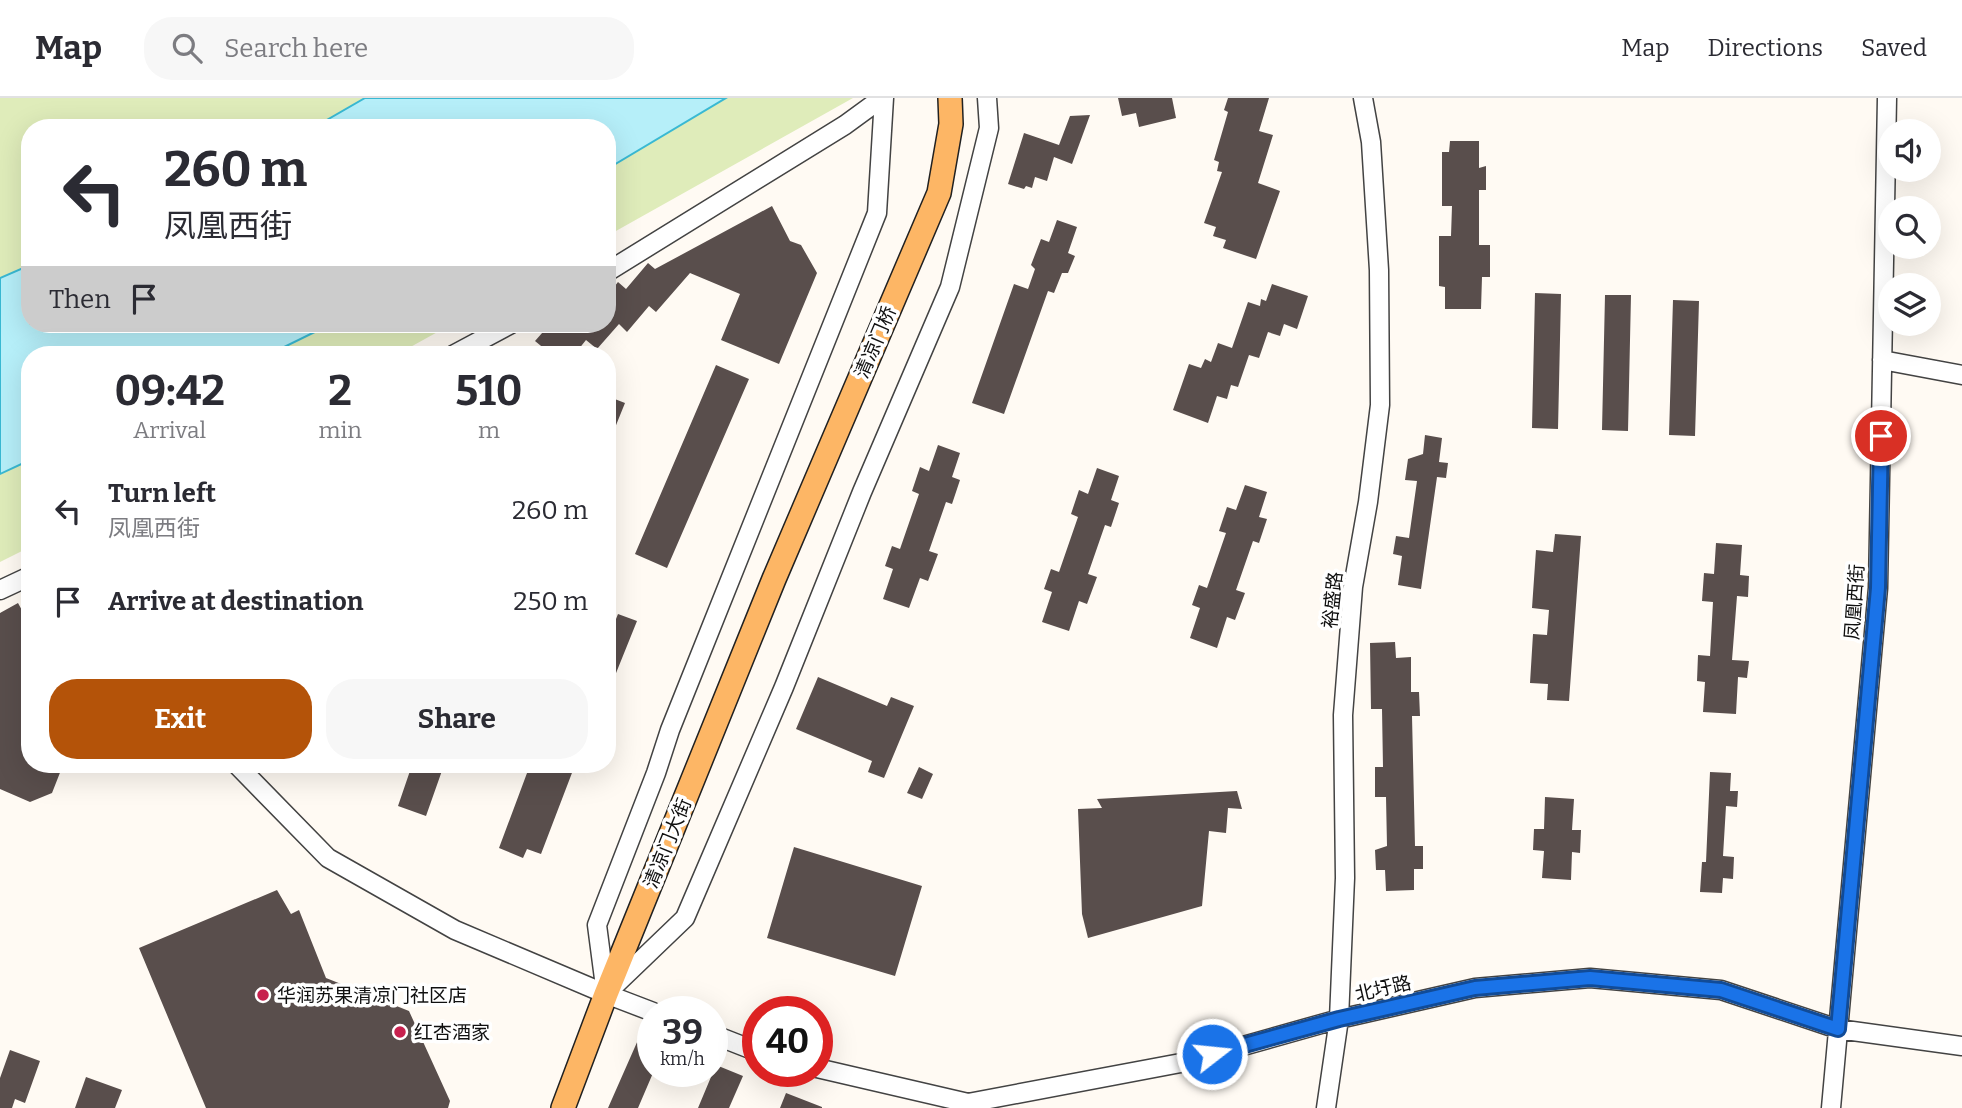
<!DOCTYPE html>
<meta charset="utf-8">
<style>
:root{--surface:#fff;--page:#f7f7f7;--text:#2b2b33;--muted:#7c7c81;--line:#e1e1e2;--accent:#b45309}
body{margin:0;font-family:Bitter,"Noto Sans SC",serif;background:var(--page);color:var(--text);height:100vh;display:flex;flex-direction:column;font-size:26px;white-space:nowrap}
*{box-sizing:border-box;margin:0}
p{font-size:23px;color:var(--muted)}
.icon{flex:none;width:38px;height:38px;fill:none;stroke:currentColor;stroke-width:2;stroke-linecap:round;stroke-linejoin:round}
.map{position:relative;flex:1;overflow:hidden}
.sheet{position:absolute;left:21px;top:248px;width:595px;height:427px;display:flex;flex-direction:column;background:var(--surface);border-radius:28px;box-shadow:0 7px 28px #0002}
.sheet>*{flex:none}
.guide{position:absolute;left:21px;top:21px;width:595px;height:214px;border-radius:28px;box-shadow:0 7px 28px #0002;background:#fff;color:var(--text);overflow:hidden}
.fabs{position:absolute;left:1878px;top:21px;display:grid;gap:14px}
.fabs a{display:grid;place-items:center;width:63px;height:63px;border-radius:50%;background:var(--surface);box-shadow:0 7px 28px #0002;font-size:35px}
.speed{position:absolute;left:637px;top:898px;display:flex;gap:14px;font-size:35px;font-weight:700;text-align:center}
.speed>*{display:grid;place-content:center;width:91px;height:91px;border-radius:50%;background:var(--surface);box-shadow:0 7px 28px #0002;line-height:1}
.speed small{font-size:18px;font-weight:400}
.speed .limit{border:10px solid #d22;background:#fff;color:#111}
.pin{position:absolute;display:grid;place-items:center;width:60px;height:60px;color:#fff;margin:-30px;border:4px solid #fff;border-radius:50%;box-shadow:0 2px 7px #0007}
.me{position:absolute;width:77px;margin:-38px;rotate:74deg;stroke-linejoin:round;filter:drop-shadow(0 0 5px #0008)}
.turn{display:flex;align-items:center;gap:24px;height:147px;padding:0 28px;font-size:32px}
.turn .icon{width:91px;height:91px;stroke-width:2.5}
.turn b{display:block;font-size:49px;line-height:60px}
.then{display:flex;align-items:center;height:66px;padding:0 28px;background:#0003;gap:14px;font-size:26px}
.eta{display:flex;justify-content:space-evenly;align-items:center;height:119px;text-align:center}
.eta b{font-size:42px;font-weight:700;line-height:49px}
.action{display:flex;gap:14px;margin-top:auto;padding:14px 28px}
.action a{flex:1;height:80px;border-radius:28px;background:var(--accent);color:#fff;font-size:28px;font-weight:700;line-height:80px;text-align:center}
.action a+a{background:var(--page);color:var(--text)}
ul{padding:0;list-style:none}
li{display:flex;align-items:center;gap:21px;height:91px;padding:0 28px}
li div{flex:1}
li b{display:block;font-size:26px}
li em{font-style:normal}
header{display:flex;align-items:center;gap:42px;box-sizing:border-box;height:98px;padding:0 35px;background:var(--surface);border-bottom:2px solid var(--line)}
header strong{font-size:33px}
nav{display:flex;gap:38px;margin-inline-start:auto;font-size:24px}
.search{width:490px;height:63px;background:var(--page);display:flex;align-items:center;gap:18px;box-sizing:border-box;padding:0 24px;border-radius:28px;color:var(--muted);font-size:26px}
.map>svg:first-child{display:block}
</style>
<header>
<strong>Map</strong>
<div class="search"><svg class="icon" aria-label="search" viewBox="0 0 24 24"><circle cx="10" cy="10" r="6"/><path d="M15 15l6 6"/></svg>Search here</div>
<nav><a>Map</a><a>Directions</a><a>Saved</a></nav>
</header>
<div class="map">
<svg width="1962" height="1010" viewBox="0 0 1962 1010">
<rect width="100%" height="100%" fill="#fffaf3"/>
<!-- green -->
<path fill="#dfecba" d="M0 0H853L607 138V30H30V226H452L396 257H30V449L0 464Z"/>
<!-- water -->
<path fill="#b6eff9" stroke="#39b9d3" stroke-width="2" d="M365 0H726L607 71V30H313Z
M30 167V226H331L268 257H30V362L0 376V180Z"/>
<!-- building -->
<path fill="#594e4c" d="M1118 0H1172L1176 20 1139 29 1136 15 1122 18Z
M1228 0H1269L1259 33 1273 37 1258 85 1280 93 1256 161 1223 150 1226 142 1213 138 1216 129 1204 125 1222 74 1217 73 1219 64 1214 62 1228 14 1224 12Z
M1090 17 1072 66 1054 59 1047 83 1035 79 1032 90 1026 88 1024 91 1008 86 1024 35 1059 47 1070 18Z
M1450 43H1479V70L1486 68V92H1479V147H1490V179H1482L1481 211H1445V189L1439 188V138H1451L1452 108H1442V54H1449Z
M772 108 790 143 801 147 817 175 779 266 721 242 740 196 690 175 656 214 649 208 627 234 619 226 597 251 586 242 574 257H552L535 243 550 226H607V198L618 184 626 191 648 165 655 171Z
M1057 122 1077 129 1068 155 1075 158 1068 175H1062L1054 195 1048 193 1004 316 972 305 1014 186 1028 191 1035 171 1031 167 1041 141 1049 144Z
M1272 186 1308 198 1297 231 1284 226 1280 238 1268 234 1259 260 1249 257 1238 289 1231 287 1227 301 1217 298 1208 325 1173 312 1189 266 1201 270 1205 261 1211 264 1218 245 1232 250 1248 204 1260 208 1261 201 1266 203Z
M1535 195 1561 196 1558 331 1532 330Z
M1605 197H1631L1628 333 1602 332Z
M1673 202 1699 203 1695 338 1669 337Z
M716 267 749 281 667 470 635 456Z
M607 298 625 305 608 347H607Z
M1425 337 1442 340 1439 364 1448 365 1446 380 1437 379 1421 491 1398 487 1402 458 1393 456 1396 438 1409 440 1417 383 1405 382 1408 361 1423 356Z
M938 347 960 355 952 379 960 382 952 406 946 404 929 453 938 456 928 483 920 480 909 510 883 501 893 471 885 468 892 448 900 451 919 396 912 393 920 369 929 373Z
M1097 370 1119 378 1111 402 1119 405 1111 429 1105 427 1088 476 1097 479 1087 506 1079 503 1069 533 1042 524 1052 494 1044 491 1051 471 1059 474 1078 419 1071 416 1079 392 1088 396Z
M1245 387 1267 394 1259 419 1267 421 1259 445 1253 443 1236 492 1245 495 1235 522 1227 519 1217 550 1190 540 1200 510 1192 507 1199 487 1207 490 1226 435 1219 433 1227 409 1236 412Z
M1555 436 1581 438 1569 603 1547 602 1548 586 1530 585 1533 536 1547 537 1549 512 1532 510 1536 452 1553 454Z
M1716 445 1742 447 1740 477 1749 478 1748 499 1737 498 1732 562 1749 563 1747 580 1738 579 1736 616 1703 614 1705 584 1697 583 1698 557 1710 558 1713 504 1702 503 1704 475 1714 476Z
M18 505 30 527V667H63L52 695 30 704 0 691V515Z
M618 516 637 523 608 595 607 529 612 531Z
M1395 544 1396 560 1411 559V594H1419L1420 618H1412L1415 748H1423V771H1414V792L1386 793 1385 772H1376L1375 752 1387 748 1386 699H1375V669H1383L1382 611H1371L1370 545Z
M818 579 887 608 891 599 914 608 884 680 868 674 872 663 796 631Z
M412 667H444L426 718 398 708Z
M530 667H575L541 756 527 751 523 760 499 750Z
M919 669 933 676 922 701 907 695Z
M1710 674 1731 675 1730 693H1738L1737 709 1726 708 1723 758 1734 759 1733 781 1723 780 1722 795 1700 794 1702 764H1706Z
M1237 693 1242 711 1228 710 1226 735 1209 733 1202 808 1088 840 1082 816 1078 711 1102 710 1097 701Z
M1545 699 1574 701 1572 732H1581L1580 755 1572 754 1571 782 1542 780 1544 753 1533 752 1534 731H1544Z
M794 749 922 788 895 878 767 840Z
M277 792 291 816 299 812 326 880 409 913 450 1003 448 1010H206L139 850Z
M638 942 653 948V975L638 1010H608Z
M10 952 40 963 25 1005 15 1001 12 1010H0V980Z
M716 967 743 978 729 1010H698Z
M86 979 122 992 115 1010H75Z
M786 995 822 1009V1010H780Z"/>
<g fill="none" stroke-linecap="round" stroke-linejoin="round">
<defs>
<path id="minor" d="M607 174 845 27 882 0
M453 257 511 226
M1882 262 1962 277
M0 492 30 478
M237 667 328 760 455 832 606 896 653 914
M611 891 685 820 784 589 862 394 950 189 989 30 987 0
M606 896 597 827 656 675 670 632 877 115 884 0
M712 936 758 954
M817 970 968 1005 1186 964 1339 921 1475 890 1590 880 1721 892 1838 931 1962 948
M1326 1010 1339 921 1345 780 1343 617 1353 489 1368 404 1380 307 1379 172 1371 44 1363 0
M1831 1010 1878 490 1887 0"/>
<path id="major" d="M563 1010 606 896 774 481 939 95 951 26 950 0"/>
</defs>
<!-- minor casing -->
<use href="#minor" stroke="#434343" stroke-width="21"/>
<!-- major casing -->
<use href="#major" stroke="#212121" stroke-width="26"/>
<!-- minor -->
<use href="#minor" stroke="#fff" stroke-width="18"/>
<!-- major -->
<use href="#major" stroke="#fdb665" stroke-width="23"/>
</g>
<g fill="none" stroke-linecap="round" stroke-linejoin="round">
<defs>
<path id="route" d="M1212 956 1339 921 1475 890 1590 880 1721 892 1838 931 1878 490 1881 338"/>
</defs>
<!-- route casing -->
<use href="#route" stroke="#114b97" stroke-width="18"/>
<!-- route -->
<use href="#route" stroke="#1a73e8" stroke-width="12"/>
</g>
<!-- markers -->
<g fill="#c7214e" stroke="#fff" stroke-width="2.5">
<circle cx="263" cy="897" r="7"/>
<circle cx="400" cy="934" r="7"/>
</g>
<g text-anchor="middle" stroke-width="7" stroke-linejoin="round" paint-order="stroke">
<!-- street labels -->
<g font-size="19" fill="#101010" stroke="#fff">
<text transform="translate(875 244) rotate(-67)" y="7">清凉门桥</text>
<text transform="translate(1332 502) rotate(-84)" y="7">裕盛路</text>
<text transform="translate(1854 504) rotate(-86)" y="7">凤凰西街</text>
<text transform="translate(667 745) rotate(-68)" y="7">清凉门大街</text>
<text transform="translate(1383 890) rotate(-13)" y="7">北圩路</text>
</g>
<!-- poi labels -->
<g font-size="19" fill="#101010" stroke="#fff" text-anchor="start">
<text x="277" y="904">华润苏果清凉门社区店</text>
<text x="414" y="941">红杏酒家</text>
</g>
</g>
</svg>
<div class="fabs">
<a><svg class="icon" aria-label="sound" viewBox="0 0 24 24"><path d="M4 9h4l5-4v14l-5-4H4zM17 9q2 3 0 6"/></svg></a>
<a><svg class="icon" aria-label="search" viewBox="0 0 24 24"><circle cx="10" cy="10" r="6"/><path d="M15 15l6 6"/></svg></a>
<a><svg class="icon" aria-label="layers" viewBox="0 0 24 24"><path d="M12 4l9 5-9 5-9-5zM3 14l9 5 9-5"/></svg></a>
</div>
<div class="speed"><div>39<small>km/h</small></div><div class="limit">40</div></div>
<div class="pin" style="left:1881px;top:338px;background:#d93025"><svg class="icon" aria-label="arrive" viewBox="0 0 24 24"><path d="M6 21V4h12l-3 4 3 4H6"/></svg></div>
<svg class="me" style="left:1212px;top:956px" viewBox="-20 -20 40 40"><circle r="17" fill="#1a73e8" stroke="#fff" stroke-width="3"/><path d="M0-11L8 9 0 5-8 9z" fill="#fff"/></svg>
<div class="guide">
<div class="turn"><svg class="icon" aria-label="left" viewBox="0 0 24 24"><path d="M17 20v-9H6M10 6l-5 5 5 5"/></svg><div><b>260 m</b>凤凰西街</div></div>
<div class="then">Then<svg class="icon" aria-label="arrive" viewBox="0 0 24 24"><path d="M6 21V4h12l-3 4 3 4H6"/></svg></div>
</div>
<section class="sheet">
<div class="eta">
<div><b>09:42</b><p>Arrival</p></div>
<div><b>2</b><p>min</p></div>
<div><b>510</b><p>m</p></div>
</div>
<ul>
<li><svg class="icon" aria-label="left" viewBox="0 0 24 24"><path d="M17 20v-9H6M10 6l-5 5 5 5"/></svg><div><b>Turn left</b><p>凤凰西街</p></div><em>260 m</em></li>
<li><svg class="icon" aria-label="arrive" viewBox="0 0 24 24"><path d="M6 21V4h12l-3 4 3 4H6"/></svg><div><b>Arrive at destination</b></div><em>250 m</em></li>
</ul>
<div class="action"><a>Exit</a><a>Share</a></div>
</section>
</div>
